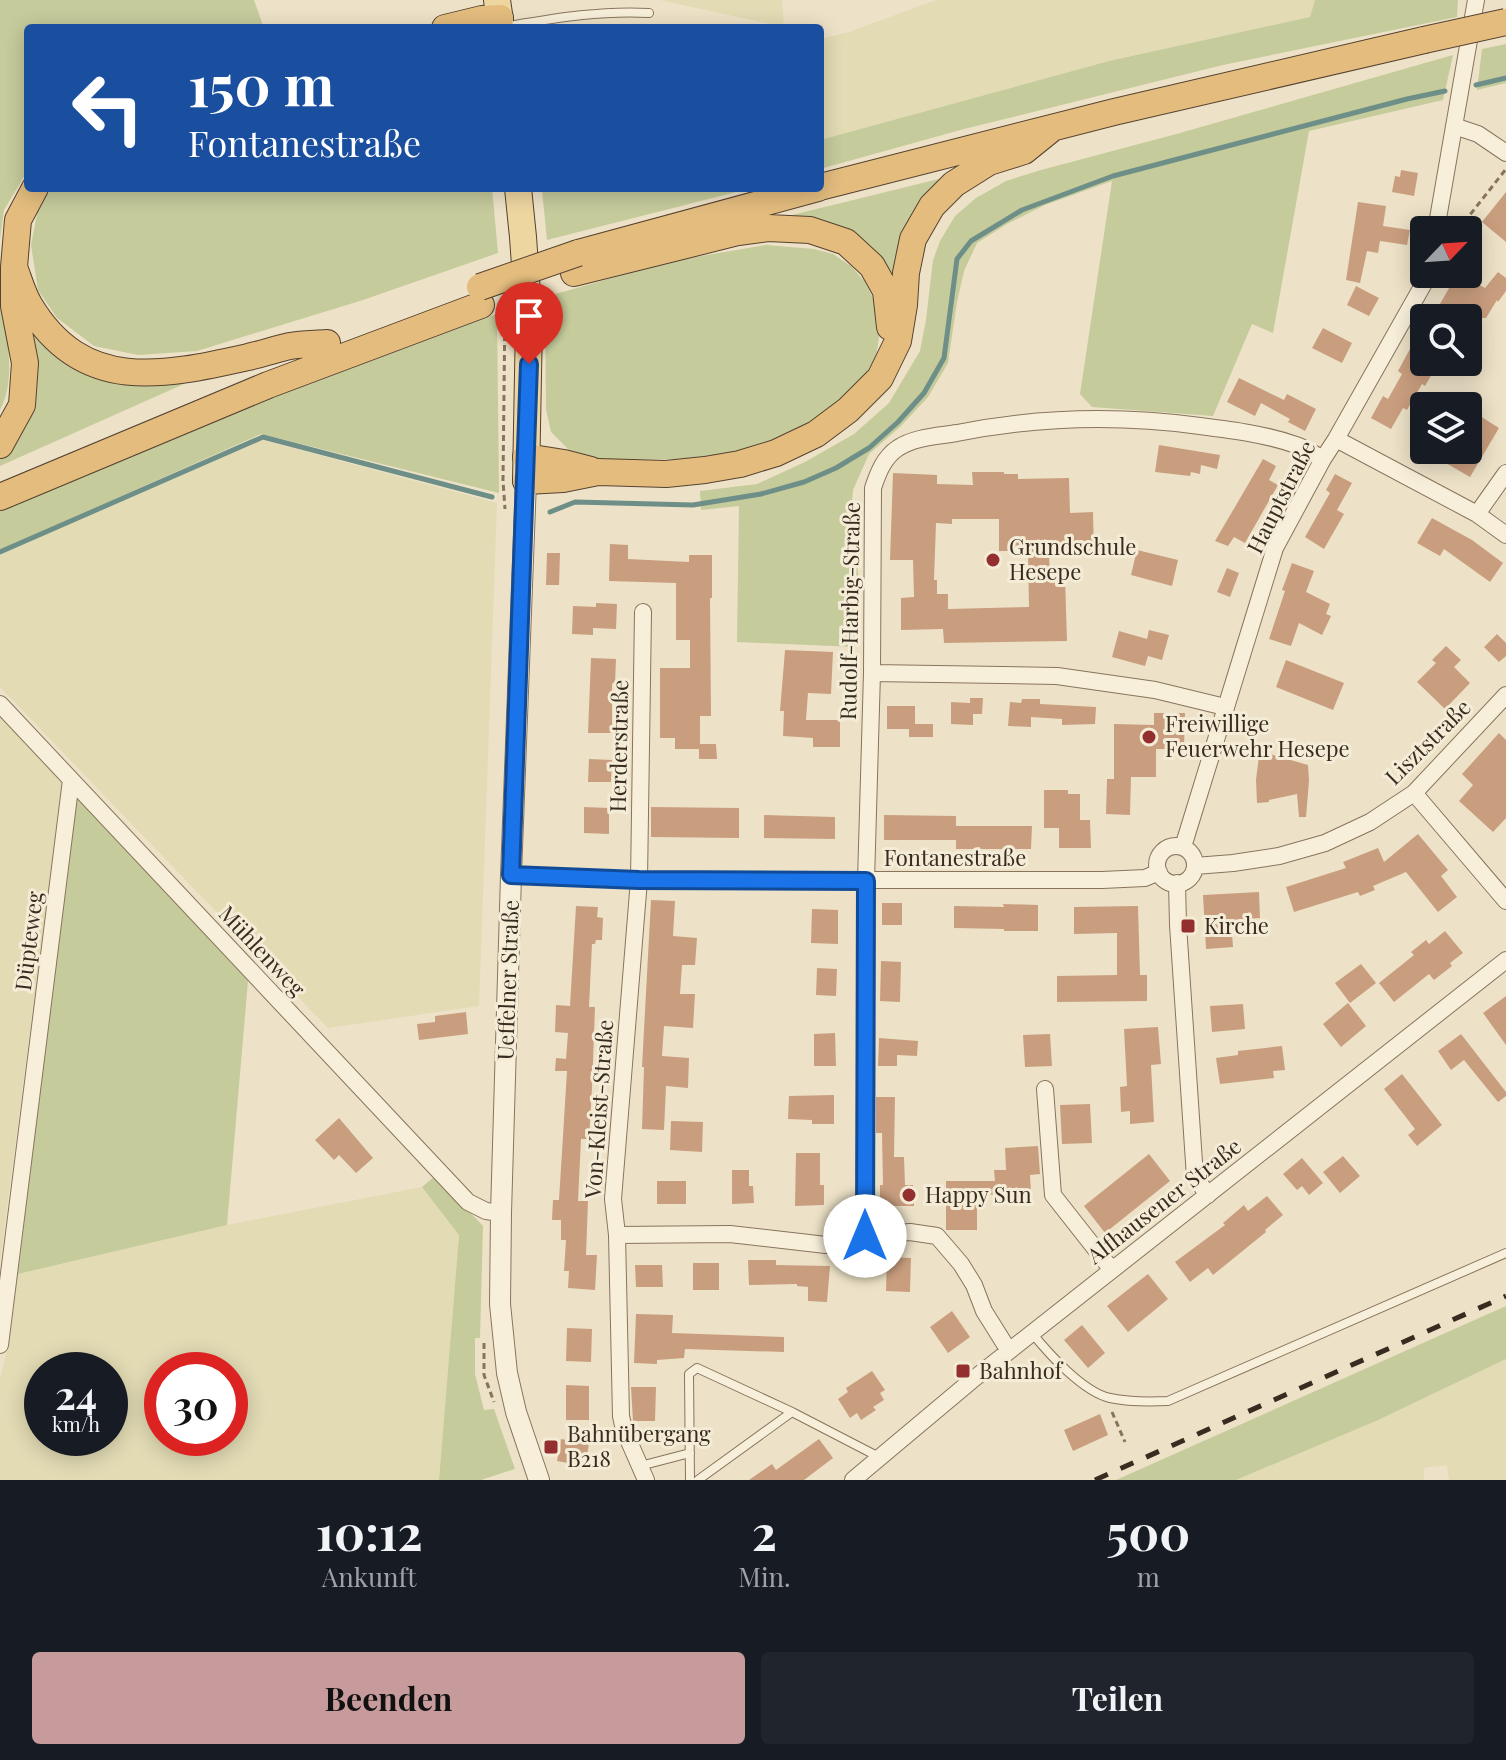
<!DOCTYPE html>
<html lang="de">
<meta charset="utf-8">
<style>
:root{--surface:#171b24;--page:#20242c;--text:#f1f3f6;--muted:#9ea1a6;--accent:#c79b9c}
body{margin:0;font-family:"Playfair Display",serif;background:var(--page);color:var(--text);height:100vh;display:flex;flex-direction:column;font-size:30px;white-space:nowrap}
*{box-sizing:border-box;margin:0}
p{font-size:26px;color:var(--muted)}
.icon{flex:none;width:44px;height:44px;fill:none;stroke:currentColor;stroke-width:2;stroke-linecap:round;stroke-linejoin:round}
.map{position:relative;height:1480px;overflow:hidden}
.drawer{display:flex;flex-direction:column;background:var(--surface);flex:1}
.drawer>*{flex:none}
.top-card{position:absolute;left:24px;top:24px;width:800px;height:168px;border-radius:8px;box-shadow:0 4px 20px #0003;background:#1a4fa0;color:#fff;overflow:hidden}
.needle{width:52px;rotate:65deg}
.tools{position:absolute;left:1410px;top:216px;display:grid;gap:16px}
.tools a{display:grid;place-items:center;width:72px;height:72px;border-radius:8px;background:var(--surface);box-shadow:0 4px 20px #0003;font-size:40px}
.speed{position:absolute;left:24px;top:1352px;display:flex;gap:16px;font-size:40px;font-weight:700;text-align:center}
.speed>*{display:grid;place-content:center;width:104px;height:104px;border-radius:50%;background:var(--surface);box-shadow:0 4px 20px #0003;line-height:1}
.speed small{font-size:20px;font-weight:400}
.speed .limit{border:12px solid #d22;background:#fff;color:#111}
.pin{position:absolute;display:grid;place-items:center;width:68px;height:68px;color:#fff;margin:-82px -34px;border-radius:50% 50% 50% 0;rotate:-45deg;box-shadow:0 0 8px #0007}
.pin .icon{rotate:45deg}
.me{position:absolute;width:88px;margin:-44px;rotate:0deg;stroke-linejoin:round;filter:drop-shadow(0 0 6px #0008)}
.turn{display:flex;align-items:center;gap:28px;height:168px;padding:0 32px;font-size:36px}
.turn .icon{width:104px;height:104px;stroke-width:2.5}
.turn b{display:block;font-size:56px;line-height:68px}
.eta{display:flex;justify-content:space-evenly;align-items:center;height:136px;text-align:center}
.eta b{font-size:48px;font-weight:700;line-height:56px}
.button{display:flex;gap:16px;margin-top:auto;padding:16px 32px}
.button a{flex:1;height:92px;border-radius:8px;background:var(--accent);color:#111;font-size:32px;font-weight:700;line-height:92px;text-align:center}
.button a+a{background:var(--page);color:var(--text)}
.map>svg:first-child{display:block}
</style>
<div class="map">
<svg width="1506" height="1480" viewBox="0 0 1506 1480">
<rect width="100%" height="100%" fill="#ede2c7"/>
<!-- farmland -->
<path fill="#e2dbb4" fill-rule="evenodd" d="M660 0H782L784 27Z
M936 0H1315L1310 17 1109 61 820 140V39L849 32Z
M263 440 497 503 479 1006 328 1028 0 687V555Z
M0 716 62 783 0 1262Z
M422 1187 459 1234 439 1480H0V1379L7 1349 18 1274 227 1225ZM42 1370H110V1438H42ZM162 1370H230V1438H162Z
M1506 1359V1480H1449L1447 1465 1424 1468V1480H1236L1376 1421Z"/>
<!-- green -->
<path fill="#c5cb9b" d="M0 0H254L264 28H28V170L4 210 0 240Z
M1315 0H1458L1457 17 1223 65 964 129 820 169V140L1109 61 1310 17Z
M1506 44V83L1477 90 1482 49Z
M1453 55 1443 100 1309 131 1273 333 1252 324 1213 416 1092 407 1080 394 1112 181 1045 205 1007 224 977 243 964 271 957 302 948 363 928 397 901 426 869 454 853 490 850 525 861 590 856 647 737 642 739 506 701 510 700 491 757 484 805 462 854 434 889 403 920 351 926 320 933 260 940 241 955 216 976 198 1006 181 1041 170 1180 133Z
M951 176 892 285 784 217Z
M49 188H492L498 253 363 300 197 351 138 355 94 346 57 318 38 290 31 245 39 204Z
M597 188H752L547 240 542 190Z
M766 245 814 249 833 254 851 266 865 282 876 304 880 331 876 357 862 380 821 419 789 436 754 447 716 455 676 459 592 460 574 455 551 432 546 409 545 297 672 261Z
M0 292C5 327 18 377 0 410Z
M19 303 69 361 204 375 0 466V458L9 449Z
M497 314 499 493 261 434 0 550V507L128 450 465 321H475Z
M76 794 248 981 227 1225 18 1274Z
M435 1176 483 1226 480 1338H475V1374L484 1410 494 1409 515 1469 481 1480H439L459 1235 422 1187Z
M1506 1306V1359L1376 1421 1236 1480H1116Z"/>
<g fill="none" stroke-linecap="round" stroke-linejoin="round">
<!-- stream -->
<path stroke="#6e8f87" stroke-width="5" d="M1476 85 1506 78
M550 512 575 502 693 505 761 494 804 482 836 468 869 448 898 422 924 393 944 358 957 259 971 241 1022 210 1113 176 1407 99 1445 91
M0 552 263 437 492 497"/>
</g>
<!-- building -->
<path fill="#c99e7e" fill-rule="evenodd" d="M1401 170 1418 173 1414 196 1392 192 1395 176 1400 177Z
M1506 192V242L1482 222Z
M1358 202 1386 206 1383 226 1410 230 1407 245 1380 241 1378 253 1367 251 1360 283 1346 280Z
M1498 272 1506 278V291L1498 302 1497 300 1486 318H1432L1457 274H1461L1485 288Z
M1356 286 1379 298 1369 316 1347 305Z
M1424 323V362L1436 367 1425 386 1422 384 1407 410 1403 408 1391 429 1371 418 1383 396 1388 399 1402 374 1398 371Z
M1323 328 1352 343 1342 363 1312 348Z
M1239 378 1284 400 1287 394 1316 409 1305 431 1288 422 1290 419 1261 403 1255 416 1227 402Z
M1480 416 1499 428 1470 477 1444 462 1452 450H1468V436Z
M1159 445 1220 455 1217 469 1201 465 1200 474 1191 472 1190 476 1155 472Z
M1263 459 1276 466 1269 480 1278 485 1245 543 1234 537 1228 546 1215 541Z
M972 472H1004V474H1018V479L1069 478 1070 513 1093 512 1094 552 1049 553 1050 578 1065 577 1067 641 944 643 943 629 901 630V598L914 597 913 560H890L893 473 937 475V484L973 485ZM952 519H999V551H1028L1029 607 948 609V594H937V580H934L936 523 952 524Z
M1335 474 1352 483 1337 510 1344 514 1324 549 1305 537 1330 493 1326 490Z
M1432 518 1472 540 1503 563 1490 582 1444 549 1440 556 1417 543Z
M610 544 628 545V559L689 562V555H712V598H710L711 716H700V744H716L717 759H699V749H675V738H660V668H690V640H676V583L609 581Z
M1137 550 1178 560 1172 586 1131 575Z
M547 553H560L559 585H546Z
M1292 563 1314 571 1306 592 1330 604 1326 614 1331 616 1322 635 1299 623 1291 646 1269 639 1285 591 1282 590Z
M1227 568 1239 573 1230 597 1217 592Z
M596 603 617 604 616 629 593 628V635L572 634 573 606 596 607Z
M1149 630 1169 635 1162 660 1148 656 1145 666 1112 657 1119 631 1147 639Z
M1497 634 1506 643V656L1499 662 1484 647Z
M1446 646 1461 660 1454 667 1470 683 1445 709 1417 682 1436 663 1432 660Z
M785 650 833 652 831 694 808 693 806 720H840V747H813V738L783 736 784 711H780Z
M591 658 616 659 615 684 612 683V733H588Z
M1286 660 1344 683 1333 710 1276 687Z
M970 698H983L982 714H973V725L951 724V702L970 703Z
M1022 699H1040V704L1096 707 1095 724 1062 725V719L1031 717V727L1008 726 1010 702 1021 703Z
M887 706H915V724H933V737H909V729H887Z
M1154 713H1185L1184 749H1156V777H1131L1130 815 1106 814 1107 779H1114V724L1154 725Z
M1499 733 1506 740V818L1493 832 1459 801 1473 785 1462 774Z
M1270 754 1308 765 1309 781 1306 817H1299L1297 794 1269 800V802L1257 803 1256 780 1259 756Z
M589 759 612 760 611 782H588Z
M1044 790H1068V794H1080V820H1090L1091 848H1059V828H1044Z
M584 807 609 808V834L584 833Z
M651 807 739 808V838L651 837Z
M764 815 835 817V839L764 838Z
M884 815 956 816V826H1032L1031 849H956V840H884Z
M1418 834 1448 870 1441 876 1457 897 1438 912 1406 872 1373 886 1375 890 1360 896 1358 892 1294 912 1286 887 1346 868 1343 862 1378 848 1384 862Z
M1259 892 1260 918 1231 920 1233 947 1206 949 1203 895Z
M651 900 675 901 673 936 697 938 695 965H682L680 994H695L693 1028 664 1026 662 1056 689 1058 688 1088 666 1086 664 1130 642 1129 644 1067H642Z
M882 903H902V925H882Z
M1003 904 1038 905V931H1004V929L954 928V906L1004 907Z
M576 906 598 907 597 917 603 918 602 940H596L595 944H592L589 1007H595L592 1088 589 1139H581L578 1201H588L586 1255H597L595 1290 568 1288 569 1271H564L566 1240H561V1220H552L553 1200H559L567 1071H555L556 1058 566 1059 568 1033 555 1032 556 1005 570 1006Z
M1138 906 1140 975H1147V1001L1057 1002V976L1117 975V933L1074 934V907Z
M812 909 838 910V944L811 943Z
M1445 931 1463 953 1450 963 1452 966 1434 980 1429 974 1394 1002 1379 983 1414 955 1411 952 1426 940 1429 944Z
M881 961 901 962 900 1002 880 1001Z
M1361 964 1376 983 1350 1003 1335 983Z
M817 968 837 969 836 996 816 995Z
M1506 996V1045L1483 1013Z
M1348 1003 1366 1026 1341 1047 1323 1024Z
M1243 1004 1245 1029 1212 1032 1210 1006Z
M466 1012 468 1034 419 1040 417 1024 435 1022V1016Z
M1158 1027 1161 1064 1151 1065 1154 1122 1130 1124V1111L1121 1112 1120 1087 1127 1086 1124 1029Z
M835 1033 836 1066H814V1034Z
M1050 1034 1052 1066 1025 1067 1023 1035Z
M1461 1034 1506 1092V1096L1498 1102 1464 1060 1451 1070 1438 1051Z
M879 1038 918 1041 917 1056 897 1055V1066H878Z
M1282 1046 1285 1070 1273 1071 1274 1078 1220 1084 1216 1058 1238 1055V1051Z
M1402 1074 1442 1125 1417 1146 1408 1135 1415 1129 1384 1089Z
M834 1095V1124H812V1120L788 1119 789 1096Z
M876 1097H895L894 1157H904L905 1185H913L914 1206H880V1185H883L882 1133H876Z
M1090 1104 1092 1143 1062 1144 1060 1105Z
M339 1118 373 1158 356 1173 339 1155 334 1160 315 1140Z
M671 1121 703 1122 702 1152 670 1150Z
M1038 1146 1040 1174 1030 1175 1031 1193 977 1195V1230H946V1181H995L994 1170H1006L1005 1148Z
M796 1153H820V1185H824V1205L795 1206Z
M1149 1154 1170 1181 1105 1233 1084 1206Z
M1343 1156 1360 1176 1340 1193 1323 1172Z
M1302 1158 1323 1183 1309 1195 1302 1186 1297 1190 1283 1174Z
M732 1170H749V1186H753L754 1203 732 1204Z
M657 1181H686V1204H657Z
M1267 1196 1283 1215 1265 1230 1266 1232 1213 1275 1208 1268 1190 1282 1175 1262 1225 1225 1223 1223 1244 1205 1248 1211Z
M887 1257 911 1258 910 1292 886 1291Z
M748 1260H776V1265L830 1266 827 1302 808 1301V1287L797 1286V1284L749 1285Z
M693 1263H719V1290H693Z
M635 1265H662L663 1287H636Z
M1148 1274 1168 1299 1128 1332 1107 1306Z
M952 1311 970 1337 948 1353 930 1327Z
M636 1314 673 1315 672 1333 784 1337V1352L685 1349 684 1358 657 1360V1364L634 1363Z
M1082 1325 1105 1353 1088 1368 1064 1340Z
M567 1328 592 1329 591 1362 566 1361Z
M872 1371 885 1390 880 1393 884 1400 873 1407 876 1410 861 1420 857 1413 850 1418 838 1399 848 1392 846 1388Z
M566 1385 589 1386V1420H566Z
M631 1387H656L655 1421H633Z
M1100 1414 1108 1435 1073 1451 1064 1430Z
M561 1439 589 1444 585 1466 557 1461Z
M819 1439 833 1458 804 1480H749L772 1464 776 1470Z"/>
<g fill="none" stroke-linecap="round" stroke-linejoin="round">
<defs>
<path id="service" d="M503 27C551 19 600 10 649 13
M1032 1333C1049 1354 1083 1392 1110 1398 1129 1402 1148 1402 1168 1401L1506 1253
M640 1466 690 1453
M690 1480 689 1374 697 1368 792 1412 879 1457
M698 1480 792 1412"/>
<path id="minor" d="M1454 126 1478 134 1506 153
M1436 230 1476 0
M1336 439 1477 514 1506 535
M1477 514 1506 473
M643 612 639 880 613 1199 617 1235 621 1416 624 1430 646 1480
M872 673 1057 676 1155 690 1225 707
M0 704 468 1202 486 1211 501 1213
M1414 793 1506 901
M1157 865a19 19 0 1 1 38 0a19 19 0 1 1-38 0Z
M1183 847 1275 548 1323 459 1336 439 1423 285 1426 274
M1195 866 1233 863 1279 856 1325 843 1370 822 1414 793 1506 695
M511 875 639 880H1102L1145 878 1159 872
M1177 883 1178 925 1195 1177 1208 1195
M1045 1089 1053 1195 1112 1270
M617 1235 730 1234 826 1245 865 1236 910 1232 937 1236 961 1264 974 1285 984 1311 1009 1351
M865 1236 866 881 872 673 873 488C878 473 884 457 898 448 914 437 939 436 957 433 1037 417 1119 415 1200 426 1232 430 1265 434 1296 445 1305 448 1314 454 1323 459
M0 1345 71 780
M853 1480 971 1381 1506 960"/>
<path id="tertiary" d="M526 481 511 875 501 1213 500 1304 507 1373 516 1412 539 1480"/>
<path id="primary" d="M497 0 501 28
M518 188 523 237 529 322 526 480"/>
<path id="trunk" d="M445 28 482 19 500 18
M820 187 1114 112 1424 40
M578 253 818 188
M14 267C19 280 23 295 30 306 83 394 163 376 248 357 262 354 276 349 290 346 302 344 315 344 327 343
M574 273 738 232 768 228 810 230 846 242 872 266 886 291 890 327
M0 445 22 405 25 363 14 306V267L18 220 35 188
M526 457 564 463 591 470
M526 481 563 479 598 472 666 474 705 470 740 464 776 453 816 434 848 410 880 378 898 341 904 305 906 273 913 239 932 206 954 184 989 162 1024 151 1050 130
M0 497 268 385 481 305"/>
</defs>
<!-- service casing -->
<use href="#service" stroke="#88745d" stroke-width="10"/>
<!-- minor casing -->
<use href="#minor" stroke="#88745d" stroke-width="18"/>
<!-- tertiary casing -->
<use href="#tertiary" stroke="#88745d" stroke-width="22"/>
<!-- primary casing -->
<use href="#primary" stroke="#564231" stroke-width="28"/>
<!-- trunk casing -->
<use href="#trunk" stroke="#564231" stroke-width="28"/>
<!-- path -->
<path stroke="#88745d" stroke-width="3" stroke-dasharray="6 4" stroke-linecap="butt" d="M1458 230 1506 169
M505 305 503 481 505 509
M484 1343V1375L494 1402
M1112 1412 1125 1442"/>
<!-- service -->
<use href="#service" stroke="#f8efda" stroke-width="8"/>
<!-- minor -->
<use href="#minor" stroke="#f8efda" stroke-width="16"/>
<!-- tertiary -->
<use href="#tertiary" stroke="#f8efda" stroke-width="20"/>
<!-- primary -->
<use href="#primary" stroke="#eed6a0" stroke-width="26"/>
<!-- trunk -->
<use href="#trunk" stroke="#e3bc7e" stroke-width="26"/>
<!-- rail -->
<path stroke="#382c20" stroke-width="5" stroke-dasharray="14 14" stroke-linecap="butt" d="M1095 1480 1506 1296"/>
<defs>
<path id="trunk-bridge" d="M1424 40 1506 22
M480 287 578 253"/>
</defs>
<!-- trunk-bridge casing -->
<use href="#trunk-bridge" stroke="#564231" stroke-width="28" stroke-linecap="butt"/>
<!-- trunk-bridge -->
<use href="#trunk-bridge" stroke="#e3bc7e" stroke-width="26"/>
</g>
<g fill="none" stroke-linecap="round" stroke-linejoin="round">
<defs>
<path id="route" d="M529 364 511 875 639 880 866 881 865 1236"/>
</defs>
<!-- route casing -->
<use href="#route" stroke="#114b97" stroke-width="20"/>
<!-- route -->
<use href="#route" stroke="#1a73e8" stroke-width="14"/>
</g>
<!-- markers -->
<g fill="#942f2f" stroke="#f4ecd6" stroke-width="3">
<circle cx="993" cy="560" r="8"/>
<circle cx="1149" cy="737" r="8"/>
<rect x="1180" y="918" width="16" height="16" rx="4"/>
<circle cx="909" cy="1195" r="8"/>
<rect x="955" y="1363" width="16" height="16" rx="4"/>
<rect x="543" y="1439" width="16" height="16" rx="4"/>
</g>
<g text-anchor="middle" stroke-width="6" stroke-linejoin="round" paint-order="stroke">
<!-- street labels -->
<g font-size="22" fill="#382c20" stroke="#f4ecd6">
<text transform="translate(1281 497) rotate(-63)" y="8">Hauptstraße</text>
<text transform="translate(850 611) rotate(-89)" y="8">Rudolf-Harbig-Straße</text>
<text transform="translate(1428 742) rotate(-45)" y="8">Lisztstraße</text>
<text transform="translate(619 746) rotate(-89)" y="8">Herderstraße</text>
<text x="955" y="866">Fontanestraße</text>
<text transform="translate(29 941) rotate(-83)" y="8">Düpteweg</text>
<text transform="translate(262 951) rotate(47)" y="8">Mühlenweg</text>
<text transform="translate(508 980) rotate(-88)" y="8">Ueffelner Straße</text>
<text transform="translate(599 1109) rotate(-86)" y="8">Von-Kleist-Straße</text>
<text transform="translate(1164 1201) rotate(-38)" y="8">Alfhausener Straße</text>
</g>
<!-- poi labels -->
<g font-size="22" fill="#382c20" stroke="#f4ecd6" text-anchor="start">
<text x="1009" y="555">Grundschule<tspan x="1009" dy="25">Hesepe</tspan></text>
<text x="1165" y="732">Freiwillige<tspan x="1165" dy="25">Feuerwehr Hesepe</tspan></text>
<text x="1204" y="934">Kirche</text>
<text x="925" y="1203">Happy Sun</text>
<text x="979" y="1379">Bahnhof</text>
<text x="567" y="1442">Bahnübergang<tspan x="567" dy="25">B218</tspan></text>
</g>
</g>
</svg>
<div class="tools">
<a><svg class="needle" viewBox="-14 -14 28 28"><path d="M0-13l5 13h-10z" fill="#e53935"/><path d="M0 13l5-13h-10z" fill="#9ea1a6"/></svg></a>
<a><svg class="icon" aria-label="search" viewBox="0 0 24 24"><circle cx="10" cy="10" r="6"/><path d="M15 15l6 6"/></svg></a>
<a><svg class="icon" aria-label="layers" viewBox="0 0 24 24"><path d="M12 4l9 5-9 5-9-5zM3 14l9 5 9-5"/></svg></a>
</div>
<div class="speed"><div>24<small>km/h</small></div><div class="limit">30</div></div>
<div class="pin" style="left:529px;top:364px;background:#d93025"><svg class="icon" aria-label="arrive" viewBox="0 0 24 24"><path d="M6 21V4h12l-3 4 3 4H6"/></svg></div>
<svg class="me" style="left:865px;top:1236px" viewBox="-20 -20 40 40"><circle r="19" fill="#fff"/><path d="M0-13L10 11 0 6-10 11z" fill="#1a73e8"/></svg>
<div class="top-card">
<div class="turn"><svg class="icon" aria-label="left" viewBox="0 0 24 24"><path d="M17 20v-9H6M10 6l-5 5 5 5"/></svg><div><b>150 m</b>Fontanestraße</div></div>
</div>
</div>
<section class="drawer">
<div class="eta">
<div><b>10:12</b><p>Ankunft</p></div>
<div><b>2</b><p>Min.</p></div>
<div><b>500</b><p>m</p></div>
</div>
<div class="button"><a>Beenden</a><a>Teilen</a></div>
</section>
